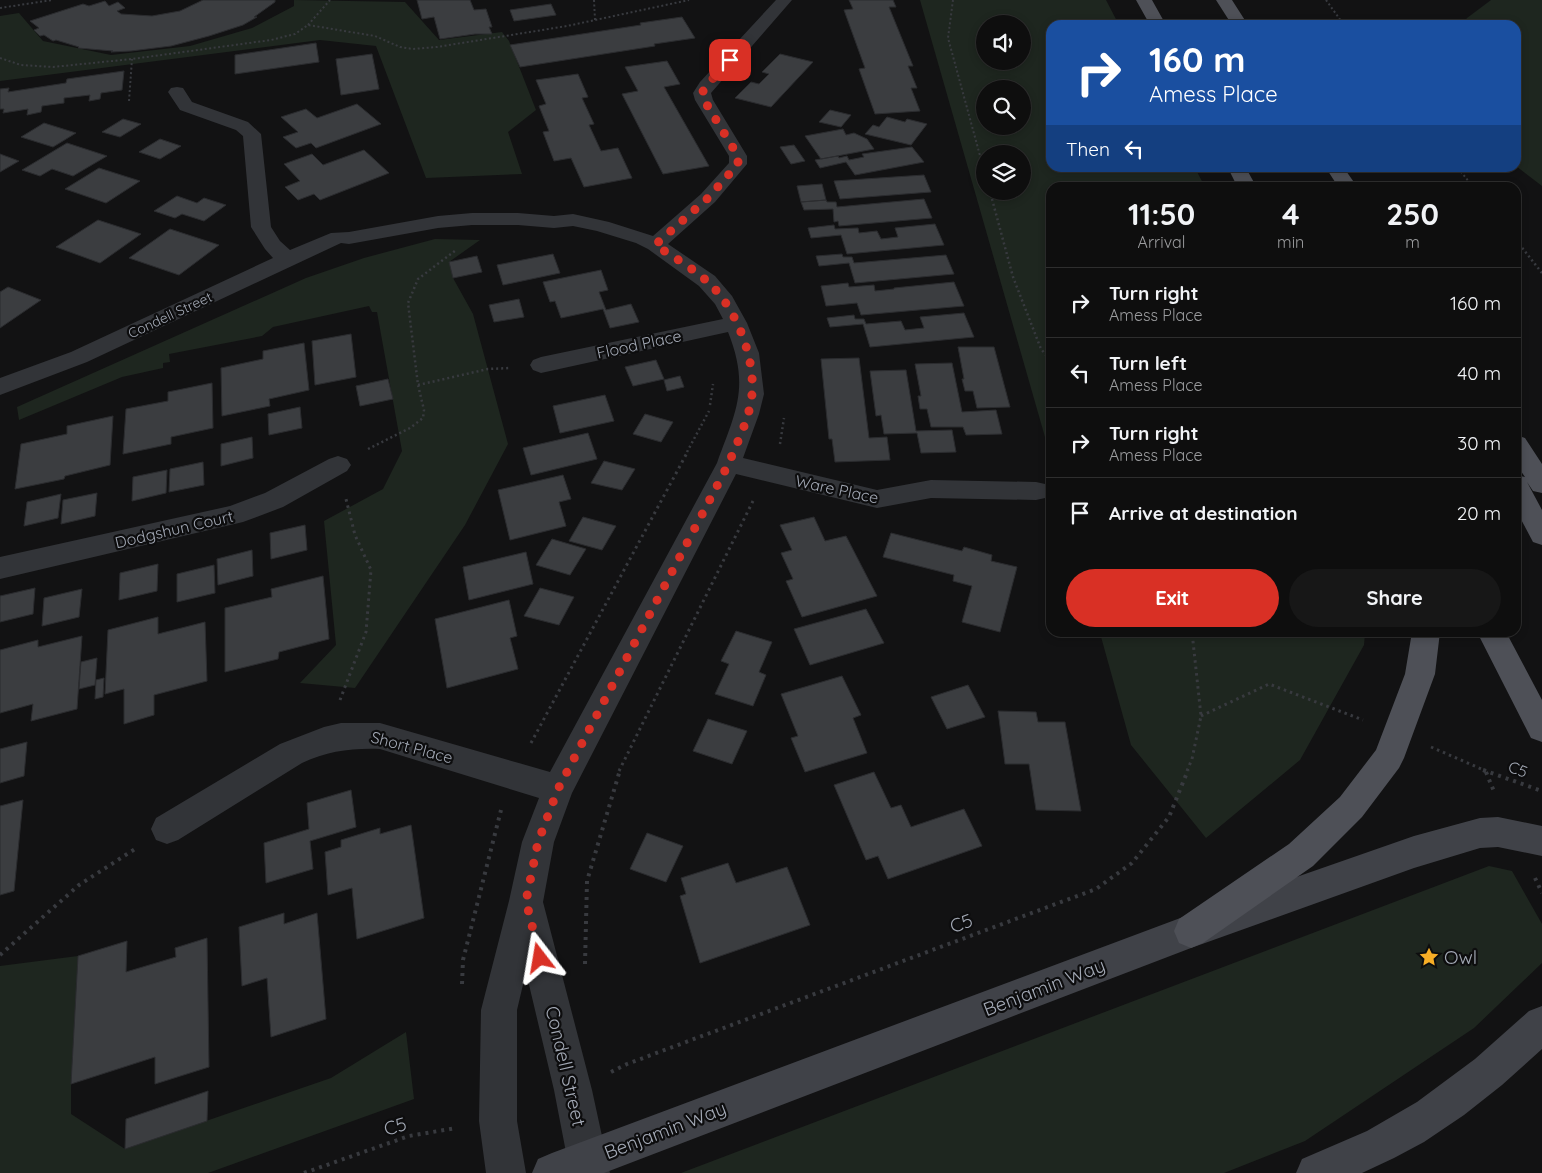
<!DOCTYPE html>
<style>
:root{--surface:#0e0e0e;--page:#171717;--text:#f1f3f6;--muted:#9b9c9e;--line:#2e2e2e;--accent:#d93025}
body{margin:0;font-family:Quicksand,sans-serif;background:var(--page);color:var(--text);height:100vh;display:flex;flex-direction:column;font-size:19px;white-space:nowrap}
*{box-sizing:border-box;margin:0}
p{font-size:16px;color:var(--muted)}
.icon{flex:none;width:28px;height:28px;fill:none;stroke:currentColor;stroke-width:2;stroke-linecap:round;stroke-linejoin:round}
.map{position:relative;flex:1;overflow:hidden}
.details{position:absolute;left:1046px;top:182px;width:475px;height:455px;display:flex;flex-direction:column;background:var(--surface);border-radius:15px;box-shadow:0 2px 8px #0003,0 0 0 1px var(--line)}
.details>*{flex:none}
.banner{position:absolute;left:1046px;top:20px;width:475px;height:152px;border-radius:15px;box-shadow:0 2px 8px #0003,0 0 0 1px var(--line);background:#1a4fa0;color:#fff;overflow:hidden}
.fabs{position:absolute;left:976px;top:15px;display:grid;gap:10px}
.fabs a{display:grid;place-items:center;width:55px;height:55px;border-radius:50%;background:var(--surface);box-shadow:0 2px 8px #0003,0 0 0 1px var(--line);font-size:25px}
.pin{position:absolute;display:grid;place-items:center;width:42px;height:42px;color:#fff;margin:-21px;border-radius:10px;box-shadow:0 2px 8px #0006}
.me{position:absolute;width:55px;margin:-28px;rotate:346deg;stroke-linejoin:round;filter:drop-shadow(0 0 4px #0008)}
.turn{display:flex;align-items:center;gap:18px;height:105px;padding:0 20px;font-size:22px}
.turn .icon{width:65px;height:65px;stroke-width:2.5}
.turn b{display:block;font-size:35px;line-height:42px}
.then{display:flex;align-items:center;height:48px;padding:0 20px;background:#0003;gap:10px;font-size:19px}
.eta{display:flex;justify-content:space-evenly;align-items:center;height:85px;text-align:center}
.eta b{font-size:30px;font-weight:700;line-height:35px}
.button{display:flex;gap:10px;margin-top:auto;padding:10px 20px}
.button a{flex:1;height:58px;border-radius:30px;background:var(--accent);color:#fff;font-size:20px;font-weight:700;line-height:58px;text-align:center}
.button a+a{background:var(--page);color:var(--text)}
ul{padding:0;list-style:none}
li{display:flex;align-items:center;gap:15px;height:70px;padding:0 20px;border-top:1px solid var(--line)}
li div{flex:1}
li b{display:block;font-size:19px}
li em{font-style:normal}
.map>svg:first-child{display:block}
</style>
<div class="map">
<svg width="1542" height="1173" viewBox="0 0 1542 1173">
<rect width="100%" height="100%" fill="#121213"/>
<!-- green -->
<path fill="#1e261f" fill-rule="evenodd" d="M294 0 405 2 439 40 502 32 509 41 536 110 508 132 522 174 426 178 376 46 320 40 0 81V16L19 13 43 41 111 55 190 46 252 28 294 6Z
M920 0H1106L1119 25H1051V168H1195L1205 187 1051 188V458ZM985 24H1022V61H985ZM985 89H1022V126H985ZM985 154H1022V191H985Z
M1491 0H1542V186L1516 166V25H1462L1467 18Z
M435 239 480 240 449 262 453 278 473 314 508 444 465 525 355 688 300 683 336 645 324 521 383 489 402 451 377 312H372L369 306 273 327 262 336 169 354 170 362 163 363V368L122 377 19 420 17 407 306 278 364 258Z
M1100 633V632L1365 633 1364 645 1300 760 1206 838 1131 745Z
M1489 866 1512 871 1542 924V963L1474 1028 1305 1141 1224 1173H681Z
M78 956 71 1084V1114L125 1149 331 1078 406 1032 414 1099 208 1173H0V966Z"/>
<!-- building -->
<path fill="#3b3d40" stroke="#2b2c2f" d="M203 0H275V2L254 17H257L243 25 209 36 171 46 131 51 111 52 113 51 78 48 79 47 56 40 53 41 44 35 40 36 34 30 39 28 30 21 83 4 89 6 105 1 109 6 118 2 125 8 117 11 121 14 152 16 180 11Z
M417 0H470L474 10 486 9 492 27H489L492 34H475L440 39 434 17 422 19Z
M849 0H893L896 7H889L913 66H908L917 88H911L920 111 875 114 859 69 865 68 844 10 853 9Z
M551 4 556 15 514 21 510 10Z
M682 17 695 38 654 44 655 46 520 67 510 45 641 25 640 23Z
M316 43 319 62 235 74V55Z
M372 54 379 89 341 95 336 59Z
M780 54 813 62 771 107 735 98 751 82 759 84 769 74 762 72Z
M667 61 680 84 664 87 709 166 663 174 622 94 638 91 625 67Z
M124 71 122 90 101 93 100 99 89 101 90 95 64 98V103L42 106 41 112 27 115 28 109 3 113 4 109H0V89L9 88 8 92 66 83 67 79Z
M578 74 588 97 582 98 594 124 589 125 601 151 618 148 632 178 584 187 571 158 554 161 543 132 549 131 539 106 546 104 536 80Z
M357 104 381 124 316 148 311 143 296 148 283 137 298 132 281 117 306 109 317 118Z
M830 110 851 115 841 127 819 122Z
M887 117 905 122 907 119 927 124 911 145 865 134 873 125 879 127Z
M123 119 141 124 120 137 102 132Z
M44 123 76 133 53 147 21 137Z
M843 129 846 135 854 133 867 139 874 149 821 159 805 136Z
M160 139 181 146 160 159 139 152Z
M67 143 107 156 73 176 52 169 40 176 22 170Z
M794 145 805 161 791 164 780 147Z
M912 147 924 162 855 175 846 162 820 168 815 160 838 156 839 158 847 156 849 160 864 157 862 154Z
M364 150 389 173 320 200 314 194 298 200 285 187 300 181 284 164 312 154 323 165Z
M0 154 19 161 0 172Z
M99 168 140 181 106 203 65 189Z
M924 175 931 192 840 199 834 181Z
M822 184 826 200 801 202 797 186Z
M177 196 197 203 204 198 226 205 204 221 182 214 175 218 154 211Z
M924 199 932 218 839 226 838 221 834 222 833 209 804 210 801 202 826 200 827 202H836L837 207Z
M98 220 141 234 100 263 56 247Z
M935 224 944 245 847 254 841 235 811 238 808 228 834 225 835 229 858 228 859 233 877 231 881 239 898 237 895 228Z
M170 229 219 245 179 275 129 258Z
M553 254 560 273 503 285 497 265Z
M842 254 843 257H852L854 263 946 255 954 274 855 283 849 263 819 266 816 256Z
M477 256 482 272 453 278 449 262Z
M601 270 608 290 599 292 606 310 631 304 639 322 610 328 603 309 561 318 555 301 550 302 543 282Z
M954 282 964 306 861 315 857 303 826 306 821 286 848 283 849 287 874 285 875 291 894 289V288Z
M8 287 41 300 0 328V292Z
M519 299 524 317 494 322 489 305Z
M964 313 974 337 870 347 863 324 830 327 827 318 854 315 855 319H864L866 324 901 321 905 330 924 328 920 317Z
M351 334 356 377 315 385 312 341Z
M304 343 309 390 269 399 270 406 222 416 221 368 263 359V351Z
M958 347H994L1010 407 977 408 973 391H965L962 379H964Z
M859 358 869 438 887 437 890 460 835 462 832 439H829L821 359Z
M656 360 664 379 633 386 625 367Z
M952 363 962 412 996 410 1002 434 966 435 963 427H931L927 409H920L918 396H921L915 364Z
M906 370 916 431 952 430 956 452 921 453 917 433 884 434 881 415 876 416 870 371Z
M680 376 684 387 667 391 664 380Z
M388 379 393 399 360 406 356 386Z
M212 383 213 428 171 437V444L123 454 126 409 168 401V392Z
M605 395 614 421 560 433 553 406Z
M300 407 302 428 269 435 268 414Z
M645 414 673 422 661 442 633 434Z
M113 416 110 465 65 476 64 479 15 489 21 444 67 434V426Z
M588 433 597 459 531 475 523 448Z
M252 437 253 458 221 466V444Z
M604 461 635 469 622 490 591 483Z
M203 462 204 485 169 492 170 469Z
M167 470 166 493 132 501 133 477Z
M563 475 571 499 559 502 566 526 510 540 498 490Z
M97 493 95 516 61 524 63 500Z
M61 494 58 518 24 526 27 502Z
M583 517 616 526 602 550 569 541Z
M814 517 825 541 846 536 877 596 802 617 786 581 793 579 781 553 792 550 780 525Z
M305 525 307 550 271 559 270 533Z
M891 533 962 551 964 547 992 555 991 561 1017 567 1000 632 962 622 972 586 953 581 954 575 883 557Z
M552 539 586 549 570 575 536 565Z
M252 550 253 576 218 585 217 559Z
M526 552 533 584 469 600 463 567Z
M158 564 157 591 119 600 120 573Z
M214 565 215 593 177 602V574Z
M323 576 329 639 279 652 278 659 225 672V608L272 597 271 589Z
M35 588 33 614 0 622V596Z
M540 588 574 597 559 625 524 616Z
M82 589 79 617 42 626 44 598Z
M509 600 517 636 510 638 518 669 447 688 435 619Z
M866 609 884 643 810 665 794 629Z
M158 617V634L205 622 207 681 154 695V715L124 724V689L105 694 108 630Z
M736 631 772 642 759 672 766 675 753 706 715 694 729 664 721 661Z
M82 636 77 709 31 721 33 704 0 713V650L38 640V647Z
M97 658 95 685 79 689 81 662Z
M842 676 861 715 853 718 867 753 805 772 791 738 798 736 781 694Z
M104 678 103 697 95 699 96 680Z
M968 685 985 717 947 729 931 697Z
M998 711 1036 712 1038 722H1065L1081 811 1036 810 1029 764H1005Z
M708 719 747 731 732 764 693 751Z
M27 742 24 776 0 783V749Z
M874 772 891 808 901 805 911 827 964 809 982 846 888 879 878 856 866 860 834 785Z
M351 790 356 827 310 841 313 869 266 883 264 843 309 829 307 803Z
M23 800 14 891 0 895V806Z
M411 825 424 918 357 939 352 888 328 895 325 852 341 847V840L380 828V834Z
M647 833 683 846 666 882 630 869Z
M728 863 736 883 787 867 810 925 700 963 680 896 686 894 681 878Z
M284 913V924L317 913 326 1019 271 1037 267 978 242 986 239 927Z
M207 938 209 1067 155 1084V1057L71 1084 78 956 127 941 126 972 176 957 175 948Z
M208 1091 207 1121 125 1149 126 1119Z"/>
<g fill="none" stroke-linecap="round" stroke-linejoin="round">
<!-- path-far3 -->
<path stroke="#383a3f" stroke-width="2" stroke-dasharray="2 2.5" stroke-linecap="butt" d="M594 0 595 20
M953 0 948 38 985 174
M1326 0 1344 25
M0 8 52 0
M308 25 330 0
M0 58 21 65 53 67 132 59 271 40 295 34 308 25 375 36 400 47 413 49 437 47 567 26 689 0
M129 101 132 59
M1458 168 1474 188
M990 191 992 200"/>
<!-- path-far2 -->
<path stroke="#383a3f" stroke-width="2.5" stroke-dasharray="2 3" stroke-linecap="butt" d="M992 199 1013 277 1041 349 1051 361
M1516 240 1542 273
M418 385 488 369 510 368
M710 405 713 384
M780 444 784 418
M368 449 410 428 423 418 424 410 418 385 408 303 418 279 456 250
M687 452 709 411"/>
<!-- path-far1 -->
<path stroke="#383a3f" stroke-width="3" stroke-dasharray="2.5 4" stroke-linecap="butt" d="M340 700 366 632 371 570 355 535 346 499
M1201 716 1269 684 1363 720
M531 743 688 451
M1431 747 1486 771
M619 771 753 501
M1187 771 1192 759 1201 716 1192 632"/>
<!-- path -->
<path stroke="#383a3f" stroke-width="4" stroke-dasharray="3 5" stroke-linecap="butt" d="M1483 770 1542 791
M1486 772 1495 794
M1535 878 1542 893
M0 955 79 885 135 849
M585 964 587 881 620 770
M462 984 463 960 501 810
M611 1072 627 1064 1096 889 1132 863 1169 817 1188 770
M304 1173 409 1136 456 1128"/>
<!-- street -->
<path fill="#323438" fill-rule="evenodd" d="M776 0H792L711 93 713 100 747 156V164L715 202 668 244 715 276 732 296 747 323 759 353 764 394 759 414 743 458 877 490 931 480 1036 482 1045 484 1049 491 1045 498 1036 500 931 498 877 508 736 474 572 793 554 842 543 902 592 1090 610 1173H570L554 1090 526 972 517 1010V1121L526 1173H486L479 1121 481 1010 509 901 522 842 539 798 380 749C352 748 328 751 302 763L178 840 167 844 156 840 151 829 156 818 280 744 324 727 341 723H380L550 772 717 463C736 411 750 387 728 332L541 373 533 370 530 365 533 360 541 357 723 319 715 304 699 286 648 249 636 243 597 231 573 226 554 228 518 225H472L438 228 349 244 341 243 87 362 0 395V378L71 352 273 258 265 249 251 227 243 136 236 130 180 110 168 92 171 88 177 87 183 88 192 102 248 122 261 134 271 227 280 241 290 250 331 233 349 232 438 216 472 213H518L554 216 573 214 609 222 653 236 701 194 729 163V156L695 100 693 93 700 82Z
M338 456 347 459 351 465 347 471 283 507 243 522 0 579V557L230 506 265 493 329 459Z"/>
<!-- secondary -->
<path fill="#404248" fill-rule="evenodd" d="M1498 817 1542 826V856L1498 847 1480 848 1414 868 1191 948 604 1173H532L538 1159 552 1153 1191 914 1414 836 1480 818Z
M1542 1006V1049L1502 1085 1464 1115 1424 1142 1394 1158 1362 1173H1296L1302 1159 1367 1131 1417 1102 1475 1059 1529 1011Z"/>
<!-- primary -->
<path fill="#4e5057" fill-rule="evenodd" d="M1136 0H1152L1166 25H1150Z
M1216 0H1232L1248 25H1232Z
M1228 168H1246L1257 188H1238Z
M1326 168H1344L1358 188H1339Z
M1516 435 1525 438 1542 464V493L1533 491 1527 482 1542 510V545L1533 542 1516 510V475L1525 477 1516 464Z
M1412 632H1440L1435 674 1404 758 1399 768 1362 817 1313 866 1203 943 1191 948 1179 943 1174 931 1179 919 1289 844 1340 797 1376 750 1405 674Z
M1477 632H1506L1542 700V742L1531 738Z"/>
</g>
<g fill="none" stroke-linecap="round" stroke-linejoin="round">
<!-- route -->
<path stroke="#d93025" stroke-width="9" stroke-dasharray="0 16.2" d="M540 958 526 901 538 842 558 789 729 463C737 442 750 418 752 394 755 359 738 314 714 288 698 271 675 258 655 245L708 198 738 164V156L704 100 702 93 706 86 730 60"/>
</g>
<!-- icons -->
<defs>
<symbol id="sight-bare" viewBox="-9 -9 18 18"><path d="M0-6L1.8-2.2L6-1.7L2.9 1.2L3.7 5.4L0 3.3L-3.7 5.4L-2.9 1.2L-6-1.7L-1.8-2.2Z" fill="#f7ae26" stroke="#0d0d0e" stroke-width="2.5" paint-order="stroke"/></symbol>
</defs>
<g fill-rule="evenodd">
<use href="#sight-bare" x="1415" y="943" width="28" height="28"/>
</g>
<g text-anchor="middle" stroke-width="4.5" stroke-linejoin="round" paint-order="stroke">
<!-- far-street labels -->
<g font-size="14" fill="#a2a8b4" stroke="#0d0d0e">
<text transform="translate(170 315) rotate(-25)" y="5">Condell Street</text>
</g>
<!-- street labels -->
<g font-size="16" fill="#a2a8b4" stroke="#0d0d0e">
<text transform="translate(639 344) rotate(-12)" y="6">Flood Place</text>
<text transform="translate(837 489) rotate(12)" y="6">Ware Place</text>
<text transform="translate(174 529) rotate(-13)" y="6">Dodgshun Court</text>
<text transform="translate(412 747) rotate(15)" y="6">Short Place</text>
<text transform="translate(1518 769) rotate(20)" y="6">C5</text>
</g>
<!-- near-street labels -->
<g font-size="19" fill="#a2a8b4" stroke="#0d0d0e">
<text transform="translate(961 923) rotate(-21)" y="7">C5</text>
<text transform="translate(1044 987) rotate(-21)" y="7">Benjamin Way</text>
<text transform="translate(566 1066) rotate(77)" y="7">Condell Street</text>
<text transform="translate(395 1126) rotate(-17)" y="7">C5</text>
<text transform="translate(665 1130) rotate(-21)" y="7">Benjamin Way</text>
</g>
<!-- near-poi labels -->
<g font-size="19" fill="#a2a8b4" stroke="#0d0d0e" text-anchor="start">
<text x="1444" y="964">Owl</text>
</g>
</g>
</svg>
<div class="fabs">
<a><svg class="icon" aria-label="sound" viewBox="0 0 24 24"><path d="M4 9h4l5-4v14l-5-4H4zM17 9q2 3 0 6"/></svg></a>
<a><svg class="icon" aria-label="search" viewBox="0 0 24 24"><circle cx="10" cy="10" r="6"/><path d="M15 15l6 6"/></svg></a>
<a><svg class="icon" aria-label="layers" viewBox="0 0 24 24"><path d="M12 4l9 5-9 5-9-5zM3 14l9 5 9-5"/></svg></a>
</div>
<div class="pin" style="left:730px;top:60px;background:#d93025"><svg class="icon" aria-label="arrive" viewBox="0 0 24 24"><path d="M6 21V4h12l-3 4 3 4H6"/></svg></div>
<svg class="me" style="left:540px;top:958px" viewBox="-20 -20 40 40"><path d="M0-17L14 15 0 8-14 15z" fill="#d93025" stroke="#fff" stroke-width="4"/></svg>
<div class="banner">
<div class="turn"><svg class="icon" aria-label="right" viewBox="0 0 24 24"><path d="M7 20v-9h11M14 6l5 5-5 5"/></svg><div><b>160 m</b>Amess Place</div></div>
<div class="then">Then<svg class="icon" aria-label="left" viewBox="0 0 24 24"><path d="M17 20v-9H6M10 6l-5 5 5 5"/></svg></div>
</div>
<section class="details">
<div class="eta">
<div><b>11:50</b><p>Arrival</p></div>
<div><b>4</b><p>min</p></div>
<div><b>250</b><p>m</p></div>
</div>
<ul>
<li><svg class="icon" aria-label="right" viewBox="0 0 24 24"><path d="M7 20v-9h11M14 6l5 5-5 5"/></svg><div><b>Turn right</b><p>Amess Place</p></div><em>160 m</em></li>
<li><svg class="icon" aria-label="left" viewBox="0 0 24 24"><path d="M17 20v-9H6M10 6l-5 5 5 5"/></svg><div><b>Turn left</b><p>Amess Place</p></div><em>40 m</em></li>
<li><svg class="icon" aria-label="right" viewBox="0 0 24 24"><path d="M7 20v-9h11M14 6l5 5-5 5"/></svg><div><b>Turn right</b><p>Amess Place</p></div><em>30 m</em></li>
<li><svg class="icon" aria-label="arrive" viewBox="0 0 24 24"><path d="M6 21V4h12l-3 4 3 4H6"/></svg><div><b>Arrive at destination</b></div><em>20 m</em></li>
</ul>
<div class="button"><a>Exit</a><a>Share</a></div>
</section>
</div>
